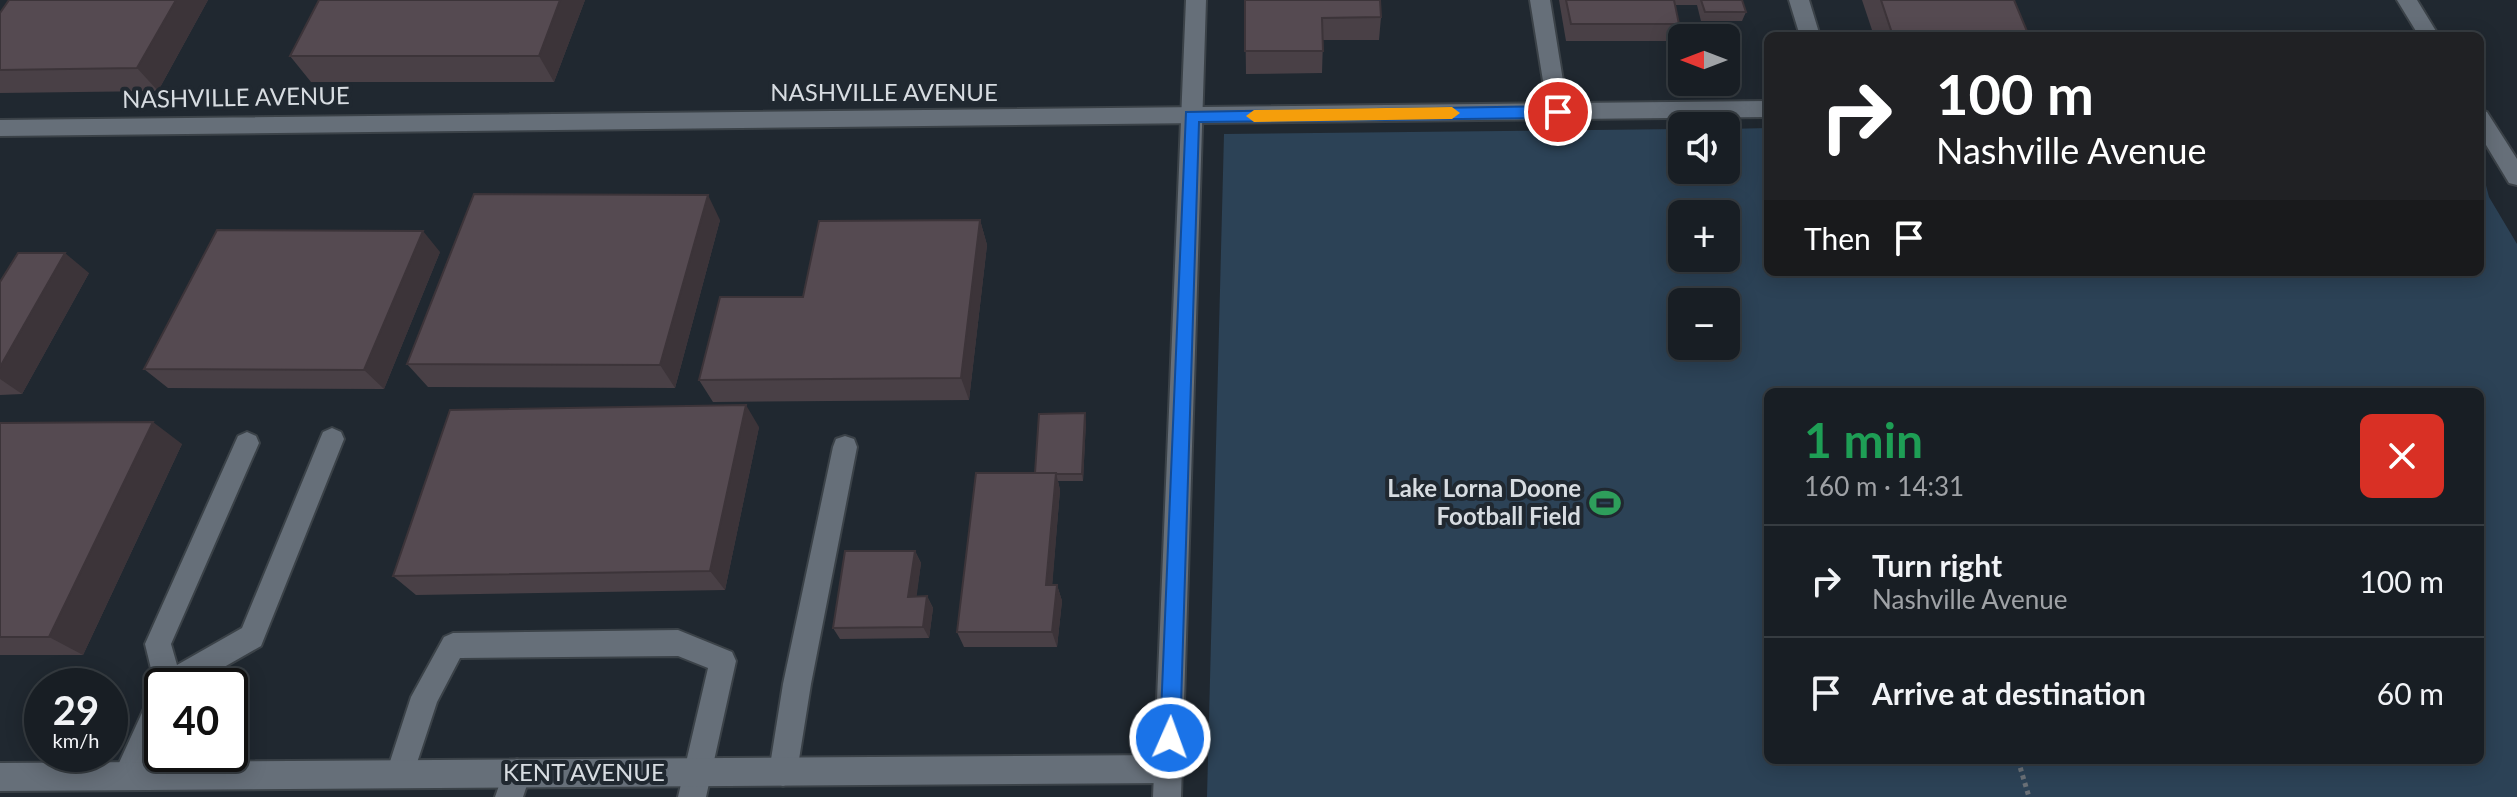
<!DOCTYPE html>
<meta charset="utf-8">
<style>
:root{--surface:#181e24;--page:#252b31;--text:#f1f3f6;--muted:#9fa2a6;--line:#363c41}
body{margin:0;font-family:Lato,sans-serif;background:var(--page);color:var(--text);height:100vh;display:flex;flex-direction:column;font-size:30px;white-space:nowrap}
*{box-sizing:border-box;margin:0}
p{font-size:26px;color:var(--muted)}
.icon{flex:none;width:44px;height:44px;fill:none;stroke:currentColor;stroke-width:2;stroke-linecap:round;stroke-linejoin:round}
.map{position:relative;flex:1;overflow:hidden}
.panel{position:absolute;left:1764px;top:388px;width:720px;height:376px;display:flex;flex-direction:column;background:var(--surface);border-radius:12px;box-shadow:0 4px 20px #0003,0 0 0 2px var(--line)}
.panel>*{flex:none}
.top-card{position:absolute;left:1764px;top:32px;width:720px;height:244px;border-radius:12px;box-shadow:0 4px 20px #0003,0 0 0 2px var(--line);background:#202124;color:#fff;overflow:hidden}
.needle{width:52px;rotate:270deg}
.controls{position:absolute;left:1668px;top:24px;display:grid;gap:16px}
.controls a{display:grid;place-items:center;width:72px;height:72px;border-radius:12px;background:var(--surface);box-shadow:0 4px 20px #0003,0 0 0 2px var(--line);font-size:40px}
.speed{position:absolute;left:24px;top:668px;display:flex;gap:16px;font-size:40px;font-weight:700;text-align:center}
.speed>*{display:grid;place-content:center;width:104px;height:104px;border-radius:50%;background:var(--surface);box-shadow:0 4px 20px #0003,0 0 0 2px var(--line);line-height:1}
.speed small{font-size:20px;font-weight:400}
.speed .limit{border:4px solid #111;border-radius:12px;background:#fff;color:#111}
.pin{position:absolute;display:grid;place-items:center;width:68px;height:68px;color:#fff;margin:-34px;border:4px solid #fff;border-radius:50%;box-shadow:0 2px 8px #0007}
.me{position:absolute;width:88px;margin:-44px;rotate:2deg;stroke-linejoin:round;filter:drop-shadow(0 0 6px #0008)}
.turn{display:flex;align-items:center;gap:28px;height:168px;padding:0 40px;font-size:36px}
.turn .icon{width:104px;height:104px;stroke-width:2.5}
.turn b{display:block;font-size:56px;line-height:68px}
.then{display:flex;align-items:center;height:76px;padding:0 40px;background:#0003;gap:16px;font-size:30px}
.round{display:grid;place-items:center;flex:none;width:84px;height:84px;border-radius:12px;background:var(--page)}
.summary{display:flex;align-items:center;justify-content:space-between;height:136px;padding:0 40px}
h1{font-size:48px;font-weight:700;line-height:60px;color:#1e9e55}
ul{padding:0;list-style:none}
li{display:flex;align-items:center;gap:24px;height:112px;padding:0 40px;border-top:2px solid var(--line)}
li div{flex:1}
li b{display:block;font-size:30px}
li em{font-style:normal}
.map>svg:first-child{display:block}
</style>
<div class="map">
<svg width="2517" height="797" viewBox="0 0 2517 797">
<rect width="100%" height="100%" fill="#202830"/>
<!-- green -->
<path fill="#2c4256" fill-rule="evenodd" d="M1768 128V272H2480V162L2489 197 2517 244V797H1207L1224 134 1682 129V170H1726V129ZM1682 214H1726V258H1682ZM1682 302H1726V346H1682ZM1768 392H2480V760H1768Z"/>
<g fill="none" stroke-linecap="round" stroke-linejoin="round">
<defs>
<path id="lane" d="M1530 0H1550L1568 112 1565 117H1551L1548 112Z
M332 428 341 432 344 439 261 646 191 686H162V731L137 786 127 790 117 786 113 776 152 691 156 689 145 644 238 436 247 432 256 436 259 443 171 644 177 665 242 628 320 439 323 432Z
M845 436 854 439 857 447 811 684 797 772 793 782 783 786 773 782 769 772 783 684 833 447 836 439Z
M678 630 732 652 736 661 706 797H678L708 668 678 656 460 658 437 702 410 784 400 788 390 784 386 774 411 697 444 637 453 633Z
M517 759 527 763 531 773 523 797H495L507 763Z"/>
<path id="street" d="M1789 0H1809L1820 36H1800Z
M1768 101V117L0 136V120Z
M1169 755 1179 759 1183 769 1179 779 1169 783 0 791V763Z"/>
<path id="secondary" d="M1186 0H1206L1181 797H1153Z
M2397 0H2417L2439 36H2419Z
M2480 109 2487 112 2517 159V185L2509 183 2480 135Z"/>
</defs>
<!-- lane casing -->
<use href="#lane" stroke="#3b4248" stroke-width="4"/>
<!-- street casing -->
<use href="#street" stroke="#3b4248" stroke-width="4"/>
<!-- secondary casing -->
<use href="#secondary" stroke="#3b4248" stroke-width="4"/>
<!-- path -->
<path stroke="#6a7077" stroke-width="5" stroke-dasharray="4 4" stroke-linecap="butt" d="M2018 760 2029 797"/>
<!-- lane -->
<use href="#lane" fill="#666f79" fill-rule="evenodd"/>
<!-- street -->
<use href="#street" fill="#666f79" fill-rule="evenodd"/>
<!-- secondary -->
<use href="#secondary" fill="#666f79" fill-rule="evenodd"/>
</g>
<!-- wall -->
<path fill="#494046" d="M208 0 158 91 0 93V13Z
M319 0H585L554 82H311L290 56Z
M1245 0 1381 17 1379 40H1323L1322 73 1246 74Z
M1559 0H1742L1746 12 1742 21H1701L1697 5H1675L1679 24 1674 41H1566Z
M1862 0H2014L2029 36H1874Z
M720 220 675 388 428 387 407 364Z
M980 220 987 245 969 400 713 402 699 380 803 297Z
M440 252 384 389 168 388 144 369Z
M89 273 22 394 0 395V282Z
M1086 421 1083 481H1058L1060 490 1052 585H1057L1062 601 1057 647H964L957 632 1035 473Z
M0 423 182 444 83 655H0Z
M759 427 725 590 416 595 393 576Z
M915 551 921 563 916 597 927 596 933 608 929 638 840 639 833 628Z"/>
<!-- shaded-wall -->
<path fill="#3c3439" d="M176 0H208L158 91 137 68Z
M560 0H585L554 82 539 56Z
M708 195 720 220 675 388 660 365Z
M980 220 987 245 969 400 961 378Z
M423 231 440 252 384 389 364 370Z
M65 253 89 273 22 394 0 379V367Z
M746 405 759 427 725 590 710 571Z
M1085 413 1086 421 1083 481 1082 474Z
M153 422 182 444 83 655 49 637Z
M1056 473 1060 490 1051 601 1046 585Z
M915 551 921 563 915 609 908 597Z
M1057 585 1062 601 1057 647 1052 632Z
M927 596 933 608 929 638 923 627Z"/>
<!-- building -->
<path fill="#554a51" stroke="#3c3439" stroke-width="2" d="M9 0H176L137 68 0 70V13Z
M319 0H560L539 56H290Z
M1245 0H1380L1381 17 1322 18 1323 51H1245Z
M1566 0H1674L1679 24H1571Z
M1701 0H1742L1746 12H1705Z
M1881 0H2014L2029 36H1893Z
M474 194 708 195 660 365 407 364Z
M980 220 961 378 699 380 720 297H803L819 221Z
M217 230 423 231 364 370 144 369Z
M18 253H65L0 367V282Z
M746 405 710 571 393 576 450 410Z
M1085 413 1082 474H1056V473H1035L1039 414Z
M153 422 49 637H0V423Z
M976 473H1056L1046 585H1057L1052 632H957Z
M845 551H915L908 597 927 596 923 627 833 628Z"/>
<!-- route -->
<path fill="#1a73e8" stroke="#114b97" stroke-width="2" d="M1558 106 1566 112 1558 118 1199 122 1180 738 1177 745 1170 748 1163 745 1160 738 1186 112Z"/>
<!-- slow -->
<path fill="#f59e0b" d="M1452 107 1460 113 1452 119 1254 122 1246 116 1254 110Z"/>
<!-- icons -->
<defs>
<symbol id="stadium-bare" viewBox="-9 -9 18 18"><path d="M0-5a6.5 5 0 1 0 0 10a6.5 5 0 1 0 0-10ZM-3.5-1.8h7v3.6h-7Z" fill="#2e9e5b" stroke="#202830" stroke-width="2.5" paint-order="stroke"/></symbol>
</defs>
<g fill-rule="evenodd">
<use href="#stadium-bare" x="1583" y="481" width="44" height="44"/>
</g>
<g text-anchor="middle" stroke-width="8" stroke-linejoin="round" paint-order="stroke">
<!-- street labels -->
<g font-size="24" fill="#d7dce1" stroke="#202830">
<text x="884" y="101">NASHVILLE AVENUE</text>
<text transform="translate(236 98) rotate(-1)" y="8">NASHVILLE AVENUE</text>
<text x="584" y="781">KENT AVENUE</text>
</g>
<!-- poi labels -->
<g font-size="24" font-weight="bold" fill="#d7dce1" stroke="#202830" text-anchor="end">
<text x="1581" y="497">Lake Lorna Doone<tspan x="1581" dy="28">Football Field</tspan></text>
</g>
</g>
</svg>
<div class="controls">
<a><svg class="needle" viewBox="-14 -14 28 28"><path d="M0-13l5 13h-10z" fill="#e53935"/><path d="M0 13l5-13h-10z" fill="#9fa2a6"/></svg></a>
<a><svg class="icon" aria-label="sound" viewBox="0 0 24 24"><path d="M4 9h4l5-4v14l-5-4H4zM17 9q2 3 0 6"/></svg></a>
<a>+</a>
<a>−</a>
</div>
<div class="speed"><div>29<small>km/h</small></div><div class="limit">40</div></div>
<div class="pin" style="left:1558px;top:112px;background:#d93025"><svg class="icon" aria-label="arrive" viewBox="0 0 24 24"><path d="M6 21V4h12l-3 4 3 4H6"/></svg></div>
<svg class="me" style="left:1170px;top:738px" viewBox="-20 -20 40 40"><circle r="17" fill="#1a73e8" stroke="#fff" stroke-width="3"/><path d="M0-11L8 9 0 5-8 9z" fill="#fff"/></svg>
<div class="top-card">
<div class="turn"><svg class="icon" aria-label="right" viewBox="0 0 24 24"><path d="M7 20v-9h11M14 6l5 5-5 5"/></svg><div><b>100 m</b>Nashville Avenue</div></div>
<div class="then">Then<svg class="icon" aria-label="arrive" viewBox="0 0 24 24"><path d="M6 21V4h12l-3 4 3 4H6"/></svg></div>
</div>
<section class="panel">
<div class="summary"><div><h1>1 min</h1><p>160 m · 14:31</p></div><a class="round" style="background:#d93025;color:#fff"><svg class="icon" aria-label="close" viewBox="0 0 24 24"><path d="M6 6l12 12M18 6L6 18"/></svg></a></div>
<ul>
<li><svg class="icon" aria-label="right" viewBox="0 0 24 24"><path d="M7 20v-9h11M14 6l5 5-5 5"/></svg><div><b>Turn right</b><p>Nashville Avenue</p></div><em>100 m</em></li>
<li><svg class="icon" aria-label="arrive" viewBox="0 0 24 24"><path d="M6 21V4h12l-3 4 3 4H6"/></svg><div><b>Arrive at destination</b></div><em>60 m</em></li>
</ul>
</section>
</div>
